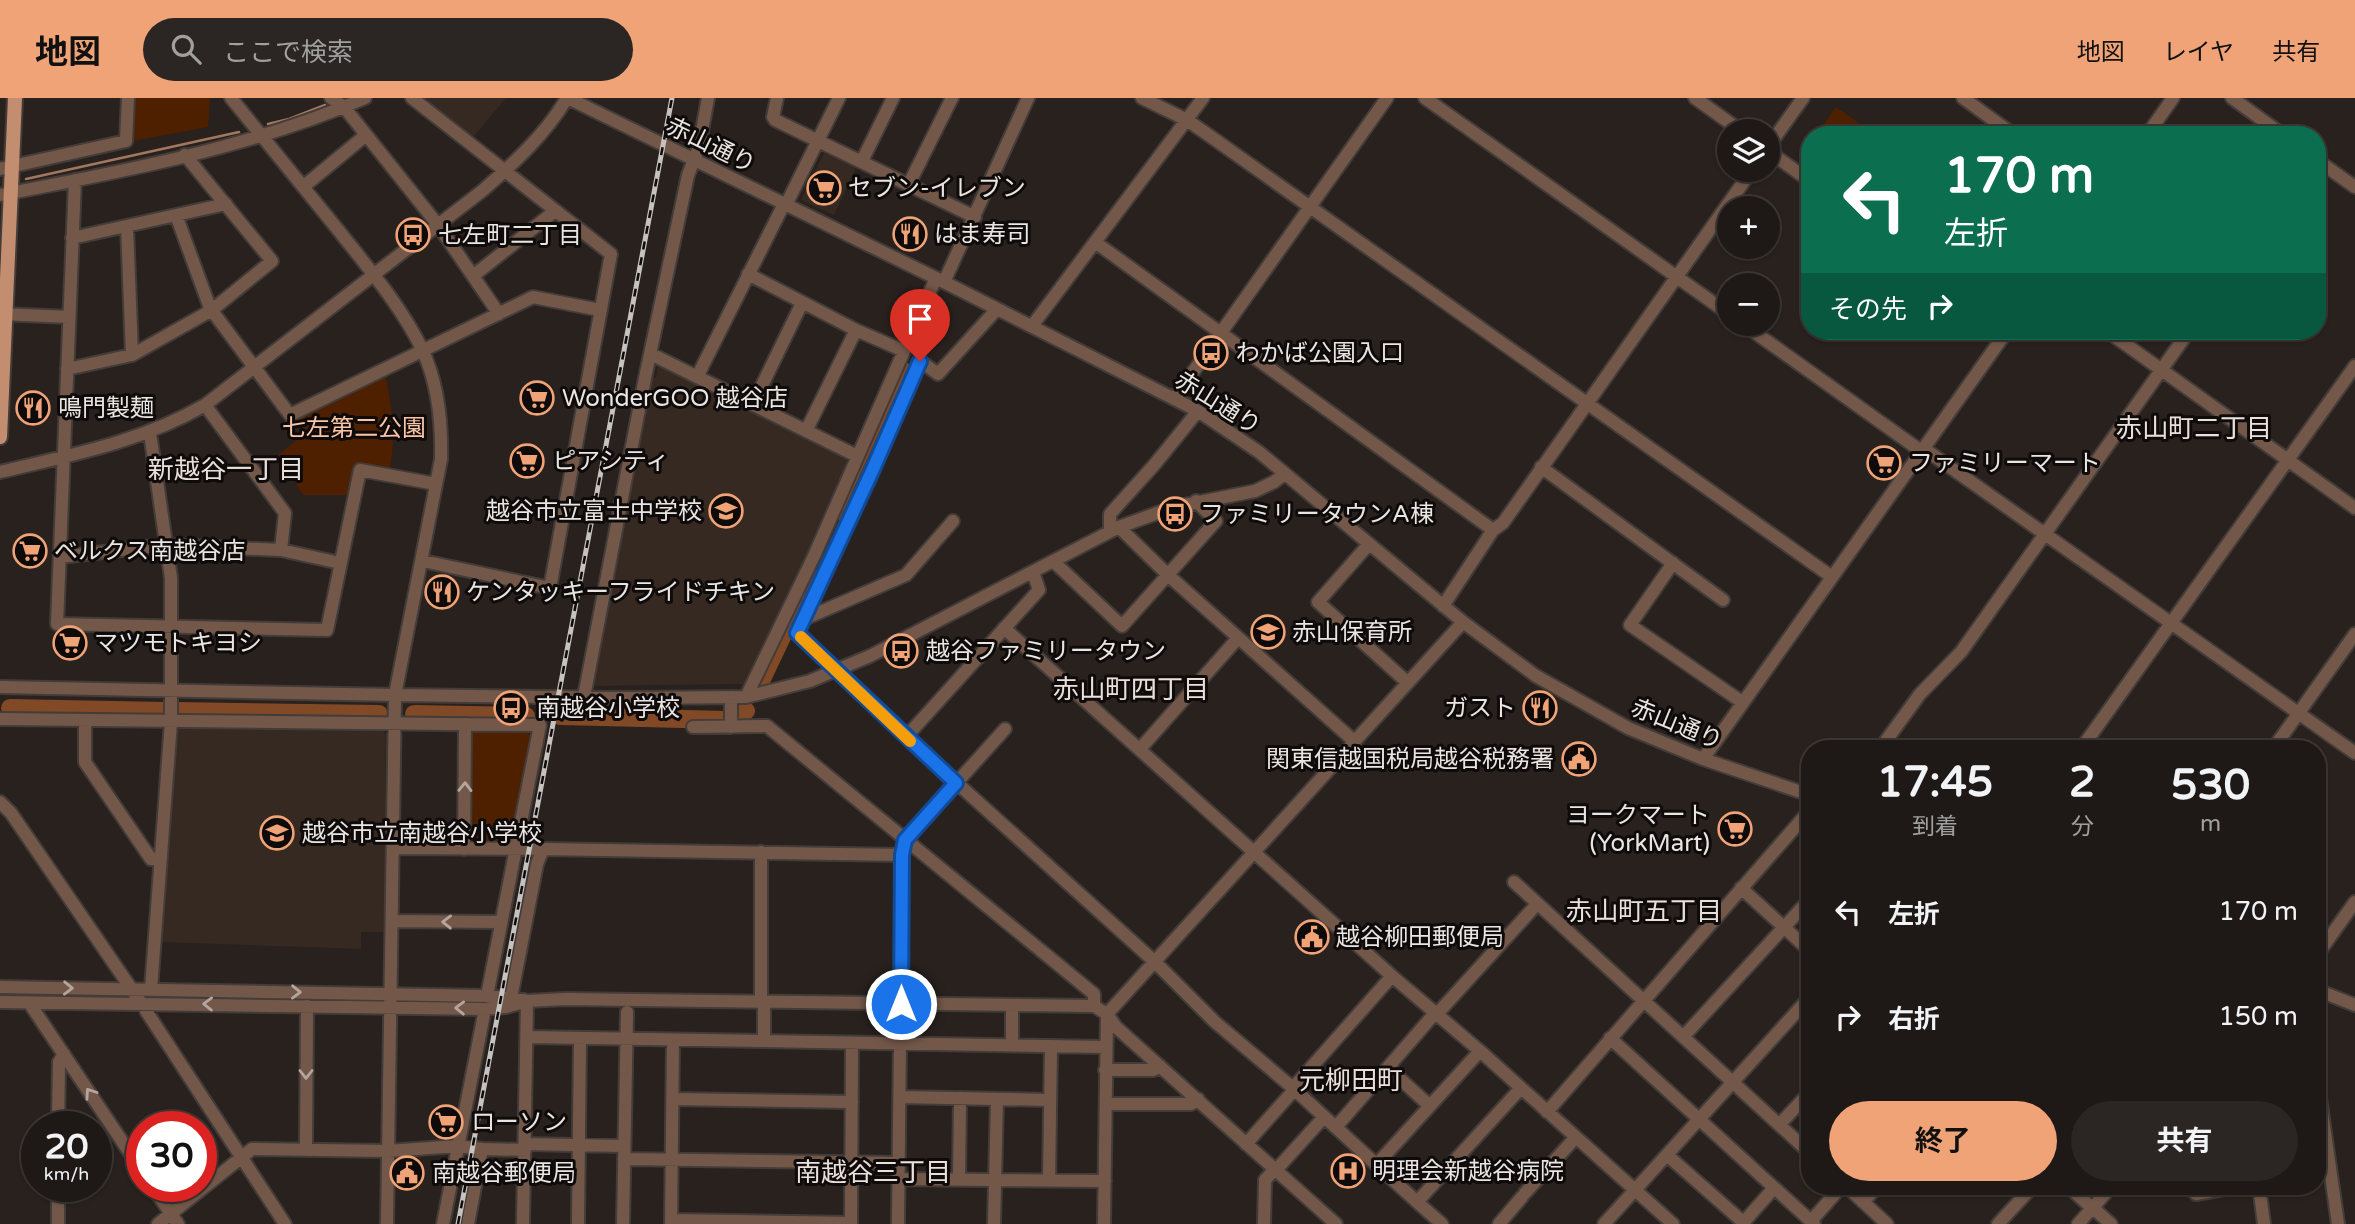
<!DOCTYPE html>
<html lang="ja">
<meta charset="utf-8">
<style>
:root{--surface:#1e1916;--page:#2b2623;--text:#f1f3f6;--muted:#a1a0a1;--line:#3c3835;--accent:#efa377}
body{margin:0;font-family:"Varela Round","Noto Sans JP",sans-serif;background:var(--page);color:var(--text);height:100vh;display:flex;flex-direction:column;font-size:26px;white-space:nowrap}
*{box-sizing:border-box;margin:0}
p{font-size:23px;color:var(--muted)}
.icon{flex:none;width:38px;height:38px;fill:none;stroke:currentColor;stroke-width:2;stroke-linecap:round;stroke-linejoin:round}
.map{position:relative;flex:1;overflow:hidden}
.sheet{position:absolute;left:1801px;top:642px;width:525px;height:455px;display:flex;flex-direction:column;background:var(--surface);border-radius:28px;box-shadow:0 2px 5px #0004,0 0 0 2px var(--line)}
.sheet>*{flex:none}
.guide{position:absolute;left:1801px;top:28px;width:525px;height:214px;border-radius:28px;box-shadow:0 2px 5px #0004,0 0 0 2px var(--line);background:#0b6e4f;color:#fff;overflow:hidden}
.buttons{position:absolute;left:1717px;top:21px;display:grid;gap:14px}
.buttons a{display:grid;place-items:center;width:63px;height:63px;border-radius:50%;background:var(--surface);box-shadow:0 2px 5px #0004,0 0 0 2px var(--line);font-size:35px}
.speed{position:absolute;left:21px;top:1013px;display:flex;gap:14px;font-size:35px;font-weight:700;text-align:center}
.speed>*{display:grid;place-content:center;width:91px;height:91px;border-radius:50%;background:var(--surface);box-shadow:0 2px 5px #0004,0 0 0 2px var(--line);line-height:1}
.speed small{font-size:18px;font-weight:400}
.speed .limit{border:10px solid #d22;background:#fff;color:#111}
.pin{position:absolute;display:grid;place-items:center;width:60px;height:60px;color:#fff;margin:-72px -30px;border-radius:50% 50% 50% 0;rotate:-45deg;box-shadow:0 0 7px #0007}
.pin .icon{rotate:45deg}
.me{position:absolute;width:77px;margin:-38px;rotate:0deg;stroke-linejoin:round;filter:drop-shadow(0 0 5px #0008)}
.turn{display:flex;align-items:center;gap:24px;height:147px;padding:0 28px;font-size:32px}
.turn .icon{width:91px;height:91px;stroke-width:2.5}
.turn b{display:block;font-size:49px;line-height:60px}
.then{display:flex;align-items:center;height:66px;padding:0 28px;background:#0003;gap:14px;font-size:26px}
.eta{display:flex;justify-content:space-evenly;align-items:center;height:119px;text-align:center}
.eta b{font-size:42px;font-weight:700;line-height:49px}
.cta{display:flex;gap:14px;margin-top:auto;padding:14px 28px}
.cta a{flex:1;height:80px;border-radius:42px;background:var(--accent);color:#111;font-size:28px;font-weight:700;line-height:80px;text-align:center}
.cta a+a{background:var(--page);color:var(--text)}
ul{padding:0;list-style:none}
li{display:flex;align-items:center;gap:21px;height:105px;padding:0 28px}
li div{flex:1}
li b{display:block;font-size:26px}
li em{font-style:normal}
header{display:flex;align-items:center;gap:42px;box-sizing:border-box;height:98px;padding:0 35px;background:var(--accent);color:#111}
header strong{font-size:33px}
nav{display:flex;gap:38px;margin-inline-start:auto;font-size:24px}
.search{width:490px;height:63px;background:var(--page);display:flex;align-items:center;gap:18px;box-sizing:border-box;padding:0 24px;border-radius:38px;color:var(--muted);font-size:26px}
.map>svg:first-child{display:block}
</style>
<header>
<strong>地図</strong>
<div class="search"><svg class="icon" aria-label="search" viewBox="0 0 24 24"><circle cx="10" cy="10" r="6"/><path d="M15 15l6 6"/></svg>ここで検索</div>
<nav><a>地図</a><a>レイヤ</a><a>共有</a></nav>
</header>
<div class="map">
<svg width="2355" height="1126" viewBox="0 0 2355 1126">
<rect width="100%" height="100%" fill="#28211e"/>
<!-- built -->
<path fill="#352922" d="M416 0H506L470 43Z
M824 55 856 70 834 117 801 102Z
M659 265 847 358 848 363 806 463 776 526 743 586 591 588 649 282 653 279 656 280Z
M180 630 383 633 386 637 384 834H361V851L159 844 176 634Z"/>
<!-- green -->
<path fill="#4e2000" d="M136 0H210L208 29 133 43Z
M1836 9 1876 37H1816Z
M385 275C392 310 396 334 390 370L357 365 348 397H303L278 357 306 335 294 318Z
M476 632 526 633 532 640 513 740 508 746H471L468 743 470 637Z"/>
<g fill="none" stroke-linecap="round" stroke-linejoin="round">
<!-- stream -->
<path stroke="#a1785e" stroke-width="2.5" d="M268 26 289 21 325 7
M26 81 239 34"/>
<!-- river -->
<path stroke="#824926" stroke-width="18" d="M840 413 902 272
M762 581 810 480
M10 610 164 613
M176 613 379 616
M414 616 526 618
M560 618 725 622
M735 622 746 613"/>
<defs>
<path id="minor" d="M231 0C267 45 303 89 339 133 369 171 401 208 422 251 438 285 442 324 441 361L395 597 387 1126
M331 0 344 9 438 127 499 216
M412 0 611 156 550 490 423 463
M568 0 944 184 1198 313 1259 354 1463 524 1536 578 1628 630 1703 661 1810 697
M777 0 773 19 775 22 975 119
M1142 0 1187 22 1217 43 1832 479
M1425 0 1729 216
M1695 0 1741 33
M1963 0 2014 37
M2232 0 2283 37
M2147 37 2173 0
M1768 49 1803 0
M1768 53 1810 83
M2317 62 2355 89
M862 63 893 0
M0 71 126 43 128 0
M75 82 57 526 327 532 360 372 436 386
M909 86 952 0
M303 89 366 37
M0 97C121 74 253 49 365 0
M786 107 839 0
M176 117 210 210 290 317 533 199 600 212
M127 128 132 257
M72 140 226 106
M1095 144 1493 432
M748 176 856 232 904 253
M473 178 555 113
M944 184 1028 0
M997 211 938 276 920 263 797 535 906 639 1155 864 1215 924 1293 990 1417 1104 1521 990
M0 216 69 219
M1743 226 1921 353
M1032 228 1203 0
M2107 233 2355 410
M651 256 857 358
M67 271 132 257 212 212 272 163 185 57
M697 279 784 106
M1174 301 1387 0
M753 306 802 205
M205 307 285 415 281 452
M806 333 856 232
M150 335 171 480V624L151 891
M1923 350 2355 655
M1541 369 1723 502
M0 374C71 357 141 344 205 307L482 93C513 66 546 36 567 0
M1119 429 1168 477 1354 643
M1110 433V416L1155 366 1198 313
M1369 446 1318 504 1408 585
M60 459 165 447 281 452 340 465
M1053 463 1122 528 1216 423 1196 403
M1673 465 1630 527 1742 604
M1443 508 1493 432 1503 425 1752 72
M804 521 906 477 953 423
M1004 530 1392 878 1480 953 1673 1126
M0 589 395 597 631 600 746 599 810 583 870 558 1119 429 1174 409 1255 393 1274 384 1284 376
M584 599 645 280 688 77 699 49 708 0
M746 599 814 458 936 180
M0 621 540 627 487 898
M85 622V664L151 761H161
M693 629 767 628 1094 896V908
M731 629V599
M906 639 1039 492 1033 474
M1140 651 1238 540
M1880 651 1920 596 1961 554 2189 233
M2081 651 2355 268
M2273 651 2355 536
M1703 661 2007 233
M0 704 11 715 141 905 285 1126
M393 750 543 751
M464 751 465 626
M1514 784 1810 1055
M1741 790 1810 853
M392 823 501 824
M2317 857 2355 804
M0 889 487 898 524 902
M2317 892 2355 907
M511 900 537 766 543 751 902 757
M0 904 485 911 506 909 527 903
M761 904V754
M30 906 142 1073
M1012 908V947
M1437 916 1537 806
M527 939 1105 949
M1683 939 1810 801
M1610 940 1814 1126
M764 943V904
M1388 970 1430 1008
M1105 972H1153L1160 968
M1293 990 1392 878
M2317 998 2320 1000 2338 1126
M900 999 1049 1002
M673 1001 852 1004
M1106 1006H1191L1198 1001
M1547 1014 1810 712
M1779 1027 1810 994
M58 1029 59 964 64 956
M1336 1029 1436 914
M525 1046 624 1048
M1246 1046 1295 991
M306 1051 307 908
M1667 1057 1743 1124
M624 1061 898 1065
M1377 1066 1480 953
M1276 1072 1324 1019
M898 1081 1105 1083
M959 1081 960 1000
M1049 1083 1051 948
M152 1088 178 1126
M1846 1088 1887 1126
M2068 1088 2092 1110
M2188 1088 2196 1096 2241 1088
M2259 1088 2264 1126
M1525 1095 1576 1039
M1417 1104 1442 1126
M1863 1104 1878 1088
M2093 1110 2111 1126
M671 1122 851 1125
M1811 1123 1842 1088
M58 1126V1088
M158 1126 252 1051 388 1053 458 1048 482 1051 525 1052
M443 1126 485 911
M468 1126 482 1051
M523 1126 527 903 565 901 1094 908 1107 916 1116 929 1336 1126
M578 1126 580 940
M623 1126 627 914
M671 1126 673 942
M851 1126 852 945
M898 1126 902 757 905 742 1005 631
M994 1126 997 1001
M1104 1126 1107 916 1463 524
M1264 1126 1265 1082 1275 1071
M1499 1126 1522 1099
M1604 1126 1810 899
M1742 1126 1774 1090
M1998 1126 2033 1088
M2078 1126 2112 1088"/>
<path id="major" d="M0 339 15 0"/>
</defs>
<!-- minor casing -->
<use href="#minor" stroke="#433c39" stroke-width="16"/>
<!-- major casing -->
<use href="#major" stroke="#433c39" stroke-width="18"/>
<!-- minor -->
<use href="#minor" stroke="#73584a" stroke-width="12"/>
<!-- major -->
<use href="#major" stroke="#c38d6f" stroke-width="14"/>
<defs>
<path id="rail" d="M458 1126 672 0"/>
</defs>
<!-- rail casing -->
<use href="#rail" stroke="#c6c2bf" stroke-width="5"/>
<!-- rail -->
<use href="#rail" stroke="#0e0b0a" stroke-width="2.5" stroke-dasharray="8" stroke-linecap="butt"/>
</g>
<!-- one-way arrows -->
<defs><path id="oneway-chevron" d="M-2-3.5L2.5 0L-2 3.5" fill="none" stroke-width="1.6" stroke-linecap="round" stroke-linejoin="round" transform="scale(1.75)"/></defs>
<g stroke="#b4a69e">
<use href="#oneway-chevron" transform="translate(465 689) rotate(-89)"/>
<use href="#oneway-chevron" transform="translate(447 824) rotate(-179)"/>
<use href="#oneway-chevron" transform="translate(68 890) rotate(1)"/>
<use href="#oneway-chevron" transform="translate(296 894) rotate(1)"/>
<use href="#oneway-chevron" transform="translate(208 906) rotate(-179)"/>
<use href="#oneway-chevron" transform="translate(460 910) rotate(-179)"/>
<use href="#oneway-chevron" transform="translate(306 976) rotate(90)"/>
<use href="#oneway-chevron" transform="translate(90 995) rotate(-124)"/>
</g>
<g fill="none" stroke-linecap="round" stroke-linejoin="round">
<defs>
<path id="route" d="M901 906 902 757 905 742 956 685 797 535 873 371 920 263"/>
</defs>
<!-- route casing -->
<use href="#route" stroke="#114b97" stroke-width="18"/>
<!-- route -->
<use href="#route" stroke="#1a73e8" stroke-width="12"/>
<!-- slow -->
<path stroke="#f59e0b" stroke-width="12" d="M801 539 910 643"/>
</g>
<!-- icons -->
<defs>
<symbol id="supermarket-ring" viewBox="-11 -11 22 22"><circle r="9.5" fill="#0e0b0a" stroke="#efa377" stroke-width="1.5"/><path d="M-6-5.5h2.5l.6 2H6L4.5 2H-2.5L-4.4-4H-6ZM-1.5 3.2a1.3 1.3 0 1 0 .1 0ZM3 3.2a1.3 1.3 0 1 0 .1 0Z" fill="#efa377"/></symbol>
<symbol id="restaurant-ring" viewBox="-11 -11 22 22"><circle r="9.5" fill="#0e0b0a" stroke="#efa377" stroke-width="1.5"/><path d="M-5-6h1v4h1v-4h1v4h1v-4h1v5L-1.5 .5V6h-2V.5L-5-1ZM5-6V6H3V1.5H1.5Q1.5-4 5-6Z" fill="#efa377"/></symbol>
<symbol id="bus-ring" viewBox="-11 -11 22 22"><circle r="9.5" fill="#0e0b0a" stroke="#efa377" stroke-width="1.5"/><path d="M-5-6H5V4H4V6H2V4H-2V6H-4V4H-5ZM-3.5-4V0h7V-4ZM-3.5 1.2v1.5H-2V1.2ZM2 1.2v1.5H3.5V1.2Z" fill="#efa377"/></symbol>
<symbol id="school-ring" viewBox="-11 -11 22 22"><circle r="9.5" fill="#0e0b0a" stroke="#efa377" stroke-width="1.5"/><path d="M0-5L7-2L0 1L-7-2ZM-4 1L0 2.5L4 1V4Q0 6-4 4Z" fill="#efa377"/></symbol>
<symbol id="civic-ring" viewBox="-11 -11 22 22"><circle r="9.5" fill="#0e0b0a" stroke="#efa377" stroke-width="1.5"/><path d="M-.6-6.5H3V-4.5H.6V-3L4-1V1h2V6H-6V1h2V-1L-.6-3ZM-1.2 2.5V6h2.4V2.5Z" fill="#efa377"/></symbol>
<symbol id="hospital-ring" viewBox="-11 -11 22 22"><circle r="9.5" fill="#0e0b0a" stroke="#efa377" stroke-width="1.5"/><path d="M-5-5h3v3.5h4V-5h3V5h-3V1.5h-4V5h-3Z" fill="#efa377"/></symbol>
</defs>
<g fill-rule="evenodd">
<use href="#supermarket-ring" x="805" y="71" width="38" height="38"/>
<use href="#restaurant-ring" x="891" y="117" width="38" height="38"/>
<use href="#bus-ring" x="394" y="118" width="38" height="38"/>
<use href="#bus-ring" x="1192" y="236" width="38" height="38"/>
<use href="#supermarket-ring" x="518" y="281" width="38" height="38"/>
<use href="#restaurant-ring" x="14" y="291" width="38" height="38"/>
<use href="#supermarket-ring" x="508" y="344" width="38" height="38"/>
<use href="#supermarket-ring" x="1865" y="346" width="38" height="38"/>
<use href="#school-ring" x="707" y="394" width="38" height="38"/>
<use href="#bus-ring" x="1156" y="397" width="38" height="38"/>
<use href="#supermarket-ring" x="11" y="434" width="38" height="38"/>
<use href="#restaurant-ring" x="423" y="475" width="38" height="38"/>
<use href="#school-ring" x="1249" y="515" width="38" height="38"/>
<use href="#supermarket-ring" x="51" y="526" width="38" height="38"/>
<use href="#bus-ring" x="882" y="534" width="38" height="38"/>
<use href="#bus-ring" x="492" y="591" width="38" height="38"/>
<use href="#restaurant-ring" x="1521" y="591" width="38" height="38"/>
<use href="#civic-ring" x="1560" y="642" width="38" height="38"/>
<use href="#supermarket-ring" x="1716" y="712" width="38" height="38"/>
<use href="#school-ring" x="258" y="716" width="38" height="38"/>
<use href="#civic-ring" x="1293" y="820" width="38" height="38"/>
<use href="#supermarket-ring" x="427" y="1005" width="38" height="38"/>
<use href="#hospital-ring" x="1329" y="1054" width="38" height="38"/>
<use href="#civic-ring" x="388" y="1056" width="38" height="38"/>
</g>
<g text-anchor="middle" stroke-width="6" stroke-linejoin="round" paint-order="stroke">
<!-- street labels -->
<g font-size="24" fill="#e9e5e2" stroke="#0e0b0a">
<text transform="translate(711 47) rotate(26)" y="8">赤山通り</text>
<text transform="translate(1218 305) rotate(32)" y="8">赤山通り</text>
<text transform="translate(1677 626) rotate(22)" y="8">赤山通り</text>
</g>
<!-- poi labels -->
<g font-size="24" fill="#e9e5e2" stroke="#0e0b0a" text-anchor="start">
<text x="848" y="98">セブン-イレブン</text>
<text x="934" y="144">はま寿司</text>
<text x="438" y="145">七左町二丁目</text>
<text x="1236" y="263">わかば公園入口</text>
<text x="562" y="308">WonderGOO 越谷店</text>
<text x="58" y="318">鳴門製麺</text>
<text x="552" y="371">ピアシティ</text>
<text x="1909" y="373">ファミリーマート</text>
<text x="702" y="421" text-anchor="end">越谷市立富士中学校</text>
<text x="1200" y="424">ファミリータウンA棟</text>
<text x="54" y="461">ベルクス南越谷店</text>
<text x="466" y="502">ケンタッキーフライドチキン</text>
<text x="1292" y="542">赤山保育所</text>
<text x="94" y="553">マツモトキヨシ</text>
<text x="926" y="561">越谷ファミリータウン</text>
<text x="536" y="618">南越谷小学校</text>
<text x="1516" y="618" text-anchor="end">ガスト</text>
<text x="1554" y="669" text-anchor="end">関東信越国税局越谷税務署</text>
<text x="1710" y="725" text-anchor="end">ヨークマート<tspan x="1710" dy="28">(YorkMart)</tspan></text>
<text x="302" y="743">越谷市立南越谷小学校</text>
<text x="1336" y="847">越谷柳田郵便局</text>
<text x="471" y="1032">ローソン</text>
<text x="1372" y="1081">明理会新越谷病院</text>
<text x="432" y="1083">南越谷郵便局</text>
</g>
<!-- park labels -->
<g font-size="24" fill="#fac4a7" stroke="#0e0b0a">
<text x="354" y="338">七左第二公園</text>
</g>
<!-- neighbourhood labels -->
<g font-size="26" fill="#e9e0db" stroke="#0e0b0a">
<text x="2194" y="339">赤山町二丁目</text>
<text x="226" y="380">新越谷一丁目</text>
<text x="1131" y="600">赤山町四丁目</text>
<text x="1644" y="822">赤山町五丁目</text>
<text x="1351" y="991">元柳田町</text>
<text x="873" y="1083">南越谷三丁目</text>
</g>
</g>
</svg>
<div class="buttons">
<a><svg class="icon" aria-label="layers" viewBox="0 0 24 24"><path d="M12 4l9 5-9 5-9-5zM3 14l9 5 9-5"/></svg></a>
<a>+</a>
<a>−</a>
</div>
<div class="speed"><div>20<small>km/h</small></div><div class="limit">30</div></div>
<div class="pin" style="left:920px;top:263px;background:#d93025"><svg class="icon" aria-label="arrive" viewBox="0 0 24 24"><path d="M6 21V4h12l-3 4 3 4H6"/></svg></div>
<svg class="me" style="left:901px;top:906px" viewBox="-20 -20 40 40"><circle r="17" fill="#1a73e8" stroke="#fff" stroke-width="3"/><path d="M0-11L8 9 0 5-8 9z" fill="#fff"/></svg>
<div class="guide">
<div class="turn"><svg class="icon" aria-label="left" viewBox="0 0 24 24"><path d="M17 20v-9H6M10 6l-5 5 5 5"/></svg><div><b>170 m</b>左折</div></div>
<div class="then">その先<svg class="icon" aria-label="right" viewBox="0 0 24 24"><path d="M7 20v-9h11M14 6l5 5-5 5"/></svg></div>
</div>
<section class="sheet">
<div class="eta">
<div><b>17:45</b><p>到着</p></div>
<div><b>2</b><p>分</p></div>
<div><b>530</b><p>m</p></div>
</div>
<ul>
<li><svg class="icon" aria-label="left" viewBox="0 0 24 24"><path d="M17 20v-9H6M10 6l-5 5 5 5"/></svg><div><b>左折</b></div><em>170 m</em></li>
<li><svg class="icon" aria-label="right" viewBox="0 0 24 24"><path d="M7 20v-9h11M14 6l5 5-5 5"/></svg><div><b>右折</b></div><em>150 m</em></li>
</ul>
<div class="cta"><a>終了</a><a>共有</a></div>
</section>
</div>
